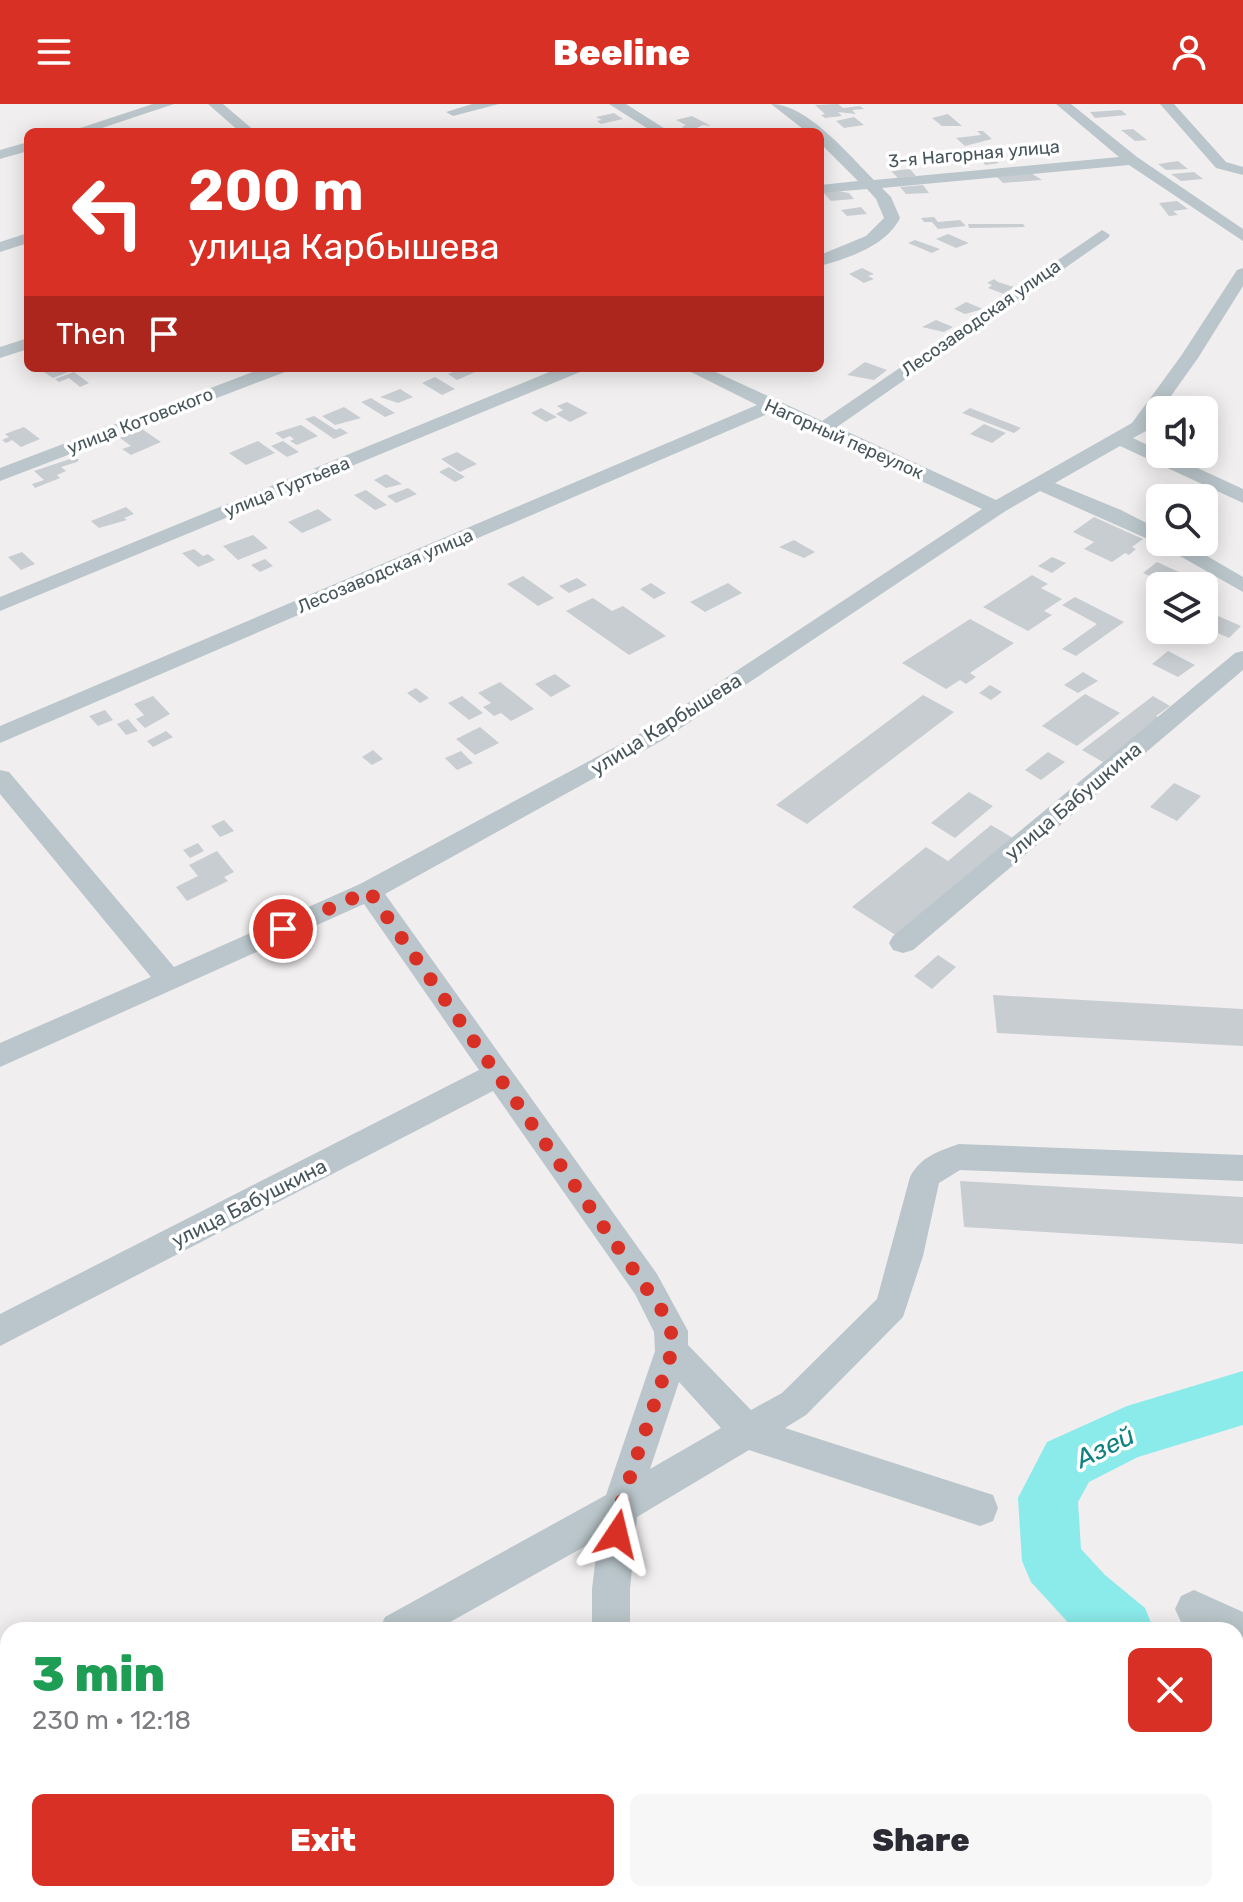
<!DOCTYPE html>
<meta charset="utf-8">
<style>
:root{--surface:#fff;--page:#f7f7f7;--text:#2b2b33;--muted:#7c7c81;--accent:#d93025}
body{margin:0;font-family:Rubik,sans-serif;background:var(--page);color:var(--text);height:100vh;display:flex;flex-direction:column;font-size:30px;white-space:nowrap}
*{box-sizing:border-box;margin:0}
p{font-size:26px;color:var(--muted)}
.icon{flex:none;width:44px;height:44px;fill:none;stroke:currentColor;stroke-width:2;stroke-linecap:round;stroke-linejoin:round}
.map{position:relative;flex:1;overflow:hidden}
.drawer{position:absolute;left:0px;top:1518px;width:1244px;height:280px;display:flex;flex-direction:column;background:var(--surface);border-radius:24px 24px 0 0;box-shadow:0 4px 20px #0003}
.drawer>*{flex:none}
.guide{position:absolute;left:24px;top:24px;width:800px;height:244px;border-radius:12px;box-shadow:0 4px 20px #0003;background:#d93025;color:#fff;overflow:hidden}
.tools{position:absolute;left:1146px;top:292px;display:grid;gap:16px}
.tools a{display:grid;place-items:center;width:72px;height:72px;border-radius:12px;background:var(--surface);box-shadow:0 4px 20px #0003;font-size:40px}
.pin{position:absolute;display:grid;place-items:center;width:68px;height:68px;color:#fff;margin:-34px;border:4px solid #fff;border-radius:50%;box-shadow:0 2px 8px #0007}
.me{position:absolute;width:88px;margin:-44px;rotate:10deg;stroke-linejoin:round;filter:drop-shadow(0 0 6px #0008)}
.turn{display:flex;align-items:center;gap:28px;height:168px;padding:0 32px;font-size:36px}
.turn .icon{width:104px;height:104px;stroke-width:2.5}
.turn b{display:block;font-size:56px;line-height:68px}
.then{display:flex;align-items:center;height:76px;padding:0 32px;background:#0003;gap:16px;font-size:30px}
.round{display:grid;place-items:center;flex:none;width:84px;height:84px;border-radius:12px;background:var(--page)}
.head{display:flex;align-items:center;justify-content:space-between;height:136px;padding:0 32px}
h1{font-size:48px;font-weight:800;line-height:60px;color:#1e9e55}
.cta{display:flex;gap:16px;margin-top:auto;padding:16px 32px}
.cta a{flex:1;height:92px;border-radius:12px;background:var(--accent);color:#fff;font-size:32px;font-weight:800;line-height:92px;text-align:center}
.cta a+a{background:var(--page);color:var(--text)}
header{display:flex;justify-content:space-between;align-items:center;height:104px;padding:0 32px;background:var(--accent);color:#fff;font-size:36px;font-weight:800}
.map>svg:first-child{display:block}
</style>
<header><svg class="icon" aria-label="menu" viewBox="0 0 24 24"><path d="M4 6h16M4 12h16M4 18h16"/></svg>Beeline<svg class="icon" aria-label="person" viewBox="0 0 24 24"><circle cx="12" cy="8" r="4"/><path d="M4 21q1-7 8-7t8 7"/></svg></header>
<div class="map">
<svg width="1243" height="1798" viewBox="0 0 1243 1798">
<rect width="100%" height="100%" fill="#f1eeef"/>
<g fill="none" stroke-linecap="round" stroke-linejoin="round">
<!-- river -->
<path fill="#8beaea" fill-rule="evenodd" d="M1243 1267V1321L1138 1353 1089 1378 1078 1398 1081 1445 1105 1471 1145 1504 1154 1526H1075L1031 1478 1022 1457 1018 1394 1047 1338 1127 1302Z
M1236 1758 1243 1761V1798H1197L1195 1790H1236Z"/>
</g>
<!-- building -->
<path fill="#c8cdd1" d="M838 0 843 4 860 2 864 5 852 6 856 10 838 8 842 12 825 14 821 11 825 10 815 1Z
M1121 6 1127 11 1095 14 1090 8Z
M614 9 623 15 601 20 597 17 602 16 596 13Z
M948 10 962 22H942L932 14Z
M692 12 711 22 703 21 688 28 682 23 686 21 676 16Z
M854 13 864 21 844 24 836 17Z
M1133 25 1147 36 1135 37 1121 26Z
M977 27H983L992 35 965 42 956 34 981 31Z
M982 49 990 53 999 59 986 61 970 50Z
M1178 57 1188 65 1166 66 1158 60Z
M910 65 916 72 898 74 891 67Z
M1194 68 1203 75 1181 77 1171 70Z
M1031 69 1042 76 1003 79 997 73Z
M923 81 929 89 906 90 900 83Z
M833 86 849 89 854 95 831 97 822 87Z
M1177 97 1188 105 1173 107 1178 111 1169 112 1159 99Z
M861 103 867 110 847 112 841 106Z
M934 113 938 118 960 116 966 122 938 125 932 118H924L921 114Z
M968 120H1023L1025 123 969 124Z
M948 130 969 139 956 144 936 135Z
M915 136 940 145 932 149 908 139Z
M862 164 874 170 868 172 874 175 864 179 849 170Z
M994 175 998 178 1014 183 1004 190 988 184 992 181 987 179Z
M966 198 983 205 965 210 954 205Z
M936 216 953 223 944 228 922 223Z
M865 258 887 266 874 276 847 271Z
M38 264H71L74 266 53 274Z
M462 264H476L480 266 457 276 448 270Z
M74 268 89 279 80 283 69 274 59 278 55 275Z
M435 273 455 285 442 291 422 279Z
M400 285 413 293 398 299 380 293Z
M371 294 395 309 385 313 361 298Z
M567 298 588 309 570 318 556 310 563 306 557 302Z
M344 303 361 314 335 321 322 312Z
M541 304 557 313 546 318 531 309Z
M970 304 1021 324 1014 329 962 309Z
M314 312 336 326 340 324 348 329 334 335 305 315Z
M984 320 1006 329 992 339 970 330Z
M301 321 318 332 297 341 290 337 294 335 290 332 283 335 275 329Z
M24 323 40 335 21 343 12 336 6 339 2 336 9 333 5 330Z
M142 325 161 338 131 351 122 345 131 342 120 334Z
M258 337 275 349 246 361 229 349Z
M283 337 299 348 287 353 271 342Z
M457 348 477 360 460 368 441 355Z
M76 353 79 356 77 358 61 363 66 367 57 371 60 374 35 384 32 380 44 376 34 367Z
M449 363 465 373 455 378 439 368Z
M386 370 402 380 386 384 374 376Z
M408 384 417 390 396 399 387 392Z
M366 386 387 401 375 406 354 391Z
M126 403 134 410 124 414 127 416 99 424 91 417Z
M318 405 332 416 302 429 288 418Z
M1094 413 1143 435 1132 443 1136 445 1129 451 1125 449 1112 458 1084 445 1094 438 1073 428Z
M253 431 268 444 238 456 223 442Z
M794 436 815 448 804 454 779 443Z
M194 445 203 452 208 450 215 456 198 463 182 449Z
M22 448 35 460 21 466 8 453Z
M1052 453 1066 459 1052 469 1038 462Z
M265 455 273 462 260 468 251 461Z
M1157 458 1205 480 1209 482 1204 486V482H1171L1143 469Z
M1032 471 1048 480 1041 484 1062 495 1044 507 1052 511 1028 527 983 503Z
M523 472 554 494 538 502 507 480Z
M577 474 587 481 569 489 559 482Z
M651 479 666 489 654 495 640 485Z
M728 479 742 489 705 508 690 498Z
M1075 493 1124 518 1076 552 1062 545 1097 520 1062 501Z
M593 494 612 507 623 502 666 532 629 551 566 507Z
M1209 508 1241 522 1229 534 1204 523V513Z
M970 515 1014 539 970 569 976 573 966 580 960 576 946 585 902 559Z
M1168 547 1195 561 1178 573 1152 560Z
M1083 568 1098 577 1078 589 1064 581Z
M555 570 571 582 551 593 535 580Z
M500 578 534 605 511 617 501 609 494 612 483 603 491 599 478 589Z
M990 581 1002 588 991 596 979 589Z
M416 584 429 594 420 599 407 589Z
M1085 590 1120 609 1077 642 1042 622Z
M923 591 954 608 807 720 776 701Z
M153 592 170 610 145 624 136 615 144 611 134 600Z
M462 592 483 609 469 616 448 599Z
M1153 592 1170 602 1156 612 1160 614 1103 658 1082 646Z
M105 606 113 616 98 622 89 612Z
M128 615 138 627 126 631 117 620Z
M480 623 499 639 475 651 456 635Z
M166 627 173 633 153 643 147 637Z
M373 646 383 655 372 661 362 653Z
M461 647 473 659 457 666 445 654Z
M1048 648 1065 658 1041 676 1025 666Z
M1174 679 1201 692 1177 717 1150 703Z
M969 688 993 702 955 734 931 719Z
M224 716 234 727 220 733 211 722Z
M991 721 1013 734 897 832 852 803 926 743 948 757Z
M198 739 204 747 190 754 183 746Z
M217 747 234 768 224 773 228 777 187 797 176 783 198 772 189 761Z
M938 851 956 863 932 885 914 872Z
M993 891 1243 905V942L997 929Z
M960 1077 1243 1093V1140L964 1123Z"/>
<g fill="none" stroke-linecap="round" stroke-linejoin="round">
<!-- minor -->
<path fill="#bac6cb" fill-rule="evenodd" d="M153 0H174L90 28H68Z
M208 0H223L256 28H240Z
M472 0H499L453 12 446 8Z
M609 0H626L670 28H653Z
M771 0C807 0 849 51 874 76L1119 53 1056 0H1071L1137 53 1243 125V137L1129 61 882 84 891 93 900 114C886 142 849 154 820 162V151L866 132 884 114 876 95 867 85 820 89V81L858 77 820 39V28H807Z
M1160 0H1174L1226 58 1243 63V71L1216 64Z
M28 38V47L0 55V46Z
M1102 126 1110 131 1108 134 837 323 996 396 1132 319 1181 252 1237 166 1243 164V182L1198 254 1146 327 1133 334 1160 347V350H1167L1243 385V399L1120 342 1055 379 1121 406 1160 426V438H1183L1243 473V488L1159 440 1040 387 1004 408 663 636 385 790 657 1170 688 1227V1241L751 1306 782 1289 877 1195 910 1073C920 1053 939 1047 959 1040L1243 1051V1077L960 1066 939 1079 923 1152 903 1213 806 1311 785 1324 993 1391 998 1404 993 1417 980 1422 749 1346 637 1413 630 1485V1526H592V1485L598 1435 436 1526H379L385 1513 606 1391 655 1247 654 1228 635 1190 493 987 0 1242V1210L479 966 364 800 0 963V939L151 873 0 690V666L9 668 174 863 360 780 647 626 982 405 772 308 0 639V622L757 301 683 264H707L822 317ZM679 1278 721 1324 650 1365Z
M28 129V139L0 148V138Z
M28 234V245L0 254V243Z
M263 264H288L285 268 0 377V364Z
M559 264H583L580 268 0 507V493Z
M1243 547V566L913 846 903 849 893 846 889 839 893 832 1235 549Z
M1194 1486 1243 1508V1546L1236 1543V1526H1198L1181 1518 1175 1505 1181 1492Z
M8 1709V1751L0 1755V1713Z
M625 1790H667L668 1798H626Z"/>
</g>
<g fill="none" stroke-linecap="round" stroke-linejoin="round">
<!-- route -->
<path stroke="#d93025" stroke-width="14" stroke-dasharray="0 25.2" d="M283 825 369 787 663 1208 671 1227 672 1247 620 1403 617 1430"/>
</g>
<g text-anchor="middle" stroke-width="7" stroke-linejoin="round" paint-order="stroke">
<!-- far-street labels -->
<g font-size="18" fill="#47565b" stroke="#fff">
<text transform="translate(974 50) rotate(-5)" y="6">3-я Нагорная улица</text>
<text transform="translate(981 214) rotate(-35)" y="6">Лесозаводская улица</text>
<text transform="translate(140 317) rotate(-21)" y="6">улица Котовского</text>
<text transform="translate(844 335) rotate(24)" y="6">Нагорный переулок</text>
<text transform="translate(287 383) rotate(-22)" y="6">улица Гуртьева</text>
<text transform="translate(385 467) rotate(-23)" y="6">Лесозаводская улица</text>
</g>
<!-- street labels -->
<g font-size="20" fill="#47565b" stroke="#fff">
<text transform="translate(666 620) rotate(-32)" y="7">улица Карбышева</text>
<text transform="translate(1073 697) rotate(-40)" y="7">улица Бабушкина</text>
<text transform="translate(249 1099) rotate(-27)" y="7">улица Бабушкина</text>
</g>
<!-- near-water labels -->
<g font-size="26" font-style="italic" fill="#0f8182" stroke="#fff">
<text transform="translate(1105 1343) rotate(-26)" y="9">Азей</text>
</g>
</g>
</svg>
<div class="tools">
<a><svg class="icon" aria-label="sound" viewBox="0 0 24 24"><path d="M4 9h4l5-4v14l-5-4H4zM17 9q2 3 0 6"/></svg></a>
<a><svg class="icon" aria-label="search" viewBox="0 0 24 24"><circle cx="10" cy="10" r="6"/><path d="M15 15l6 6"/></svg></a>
<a><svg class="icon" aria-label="layers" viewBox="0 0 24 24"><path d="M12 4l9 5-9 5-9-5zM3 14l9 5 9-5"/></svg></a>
</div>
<div class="pin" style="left:283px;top:825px;background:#d93025"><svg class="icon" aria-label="arrive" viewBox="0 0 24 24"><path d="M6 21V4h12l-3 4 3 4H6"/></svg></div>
<svg class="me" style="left:617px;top:1430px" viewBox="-20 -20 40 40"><path d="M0-17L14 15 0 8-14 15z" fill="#d93025" stroke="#fff" stroke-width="4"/></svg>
<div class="guide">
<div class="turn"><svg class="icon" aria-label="left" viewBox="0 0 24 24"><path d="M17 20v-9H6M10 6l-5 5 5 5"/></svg><div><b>200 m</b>улица Карбышева</div></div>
<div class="then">Then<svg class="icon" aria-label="arrive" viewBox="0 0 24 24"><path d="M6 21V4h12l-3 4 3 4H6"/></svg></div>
</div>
<section class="drawer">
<div class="head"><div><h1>3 min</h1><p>230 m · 12:18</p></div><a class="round" style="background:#d93025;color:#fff"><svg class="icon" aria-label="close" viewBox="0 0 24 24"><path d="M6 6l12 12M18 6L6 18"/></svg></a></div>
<div class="cta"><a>Exit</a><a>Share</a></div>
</section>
</div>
